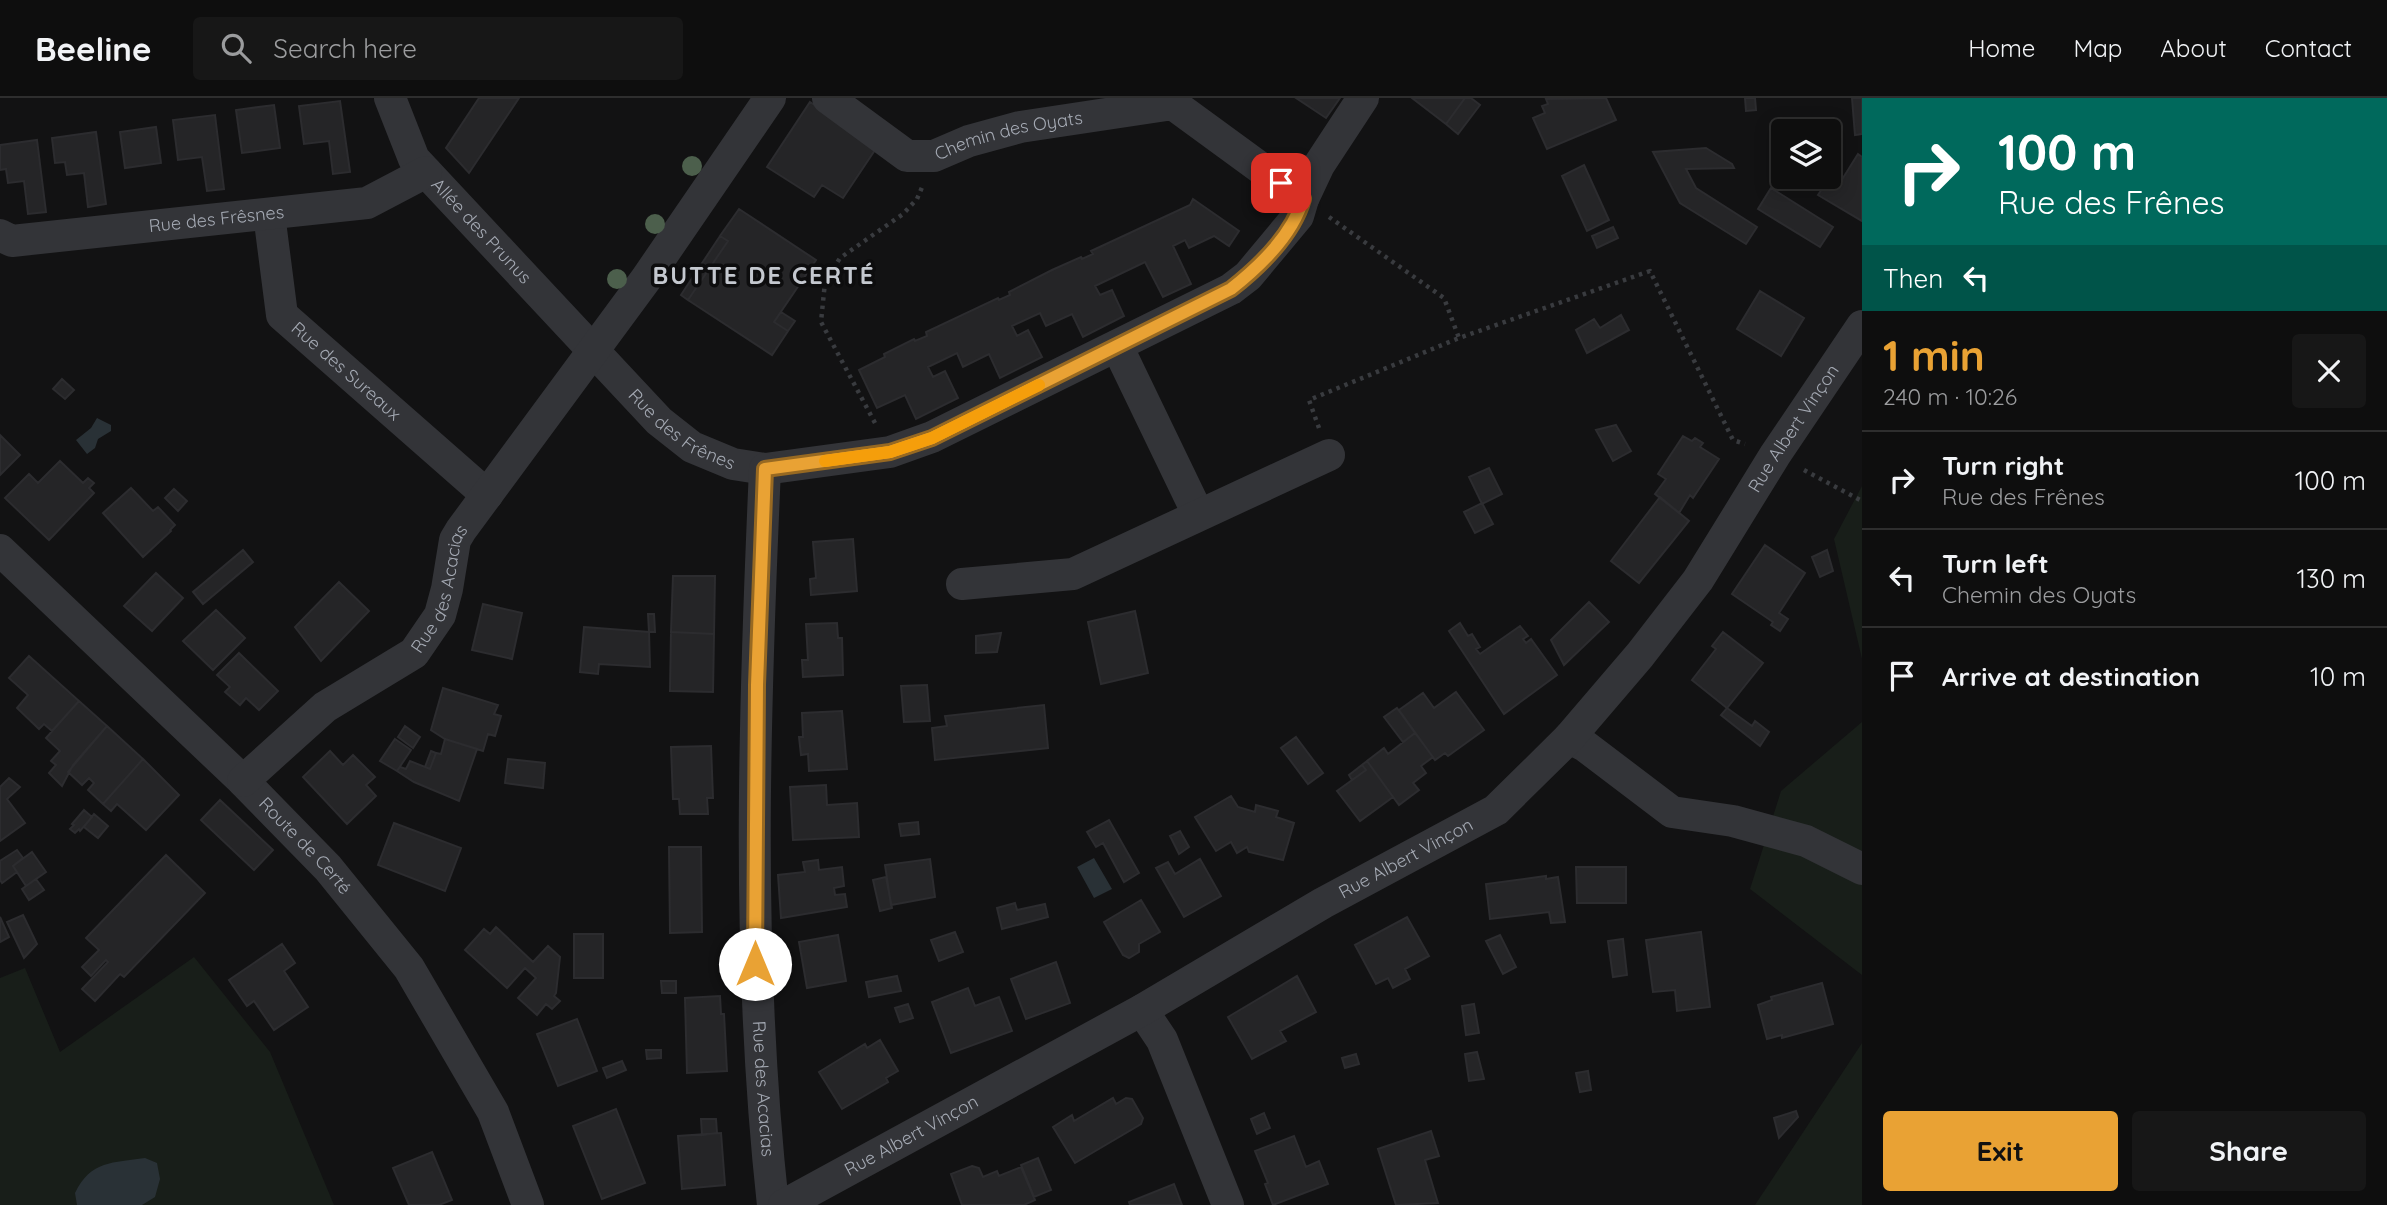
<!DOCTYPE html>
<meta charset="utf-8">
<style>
:root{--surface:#0e0e0e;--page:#171717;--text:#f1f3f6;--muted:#9b9c9e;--line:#2e2e2e;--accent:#e9a234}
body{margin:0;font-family:Quicksand,sans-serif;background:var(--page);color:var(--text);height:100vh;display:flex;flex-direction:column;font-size:26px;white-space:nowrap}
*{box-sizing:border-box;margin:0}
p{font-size:23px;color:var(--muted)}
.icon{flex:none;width:38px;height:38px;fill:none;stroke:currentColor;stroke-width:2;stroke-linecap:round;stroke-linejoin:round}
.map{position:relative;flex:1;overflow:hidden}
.details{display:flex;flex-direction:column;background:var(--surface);width:525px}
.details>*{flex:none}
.guide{background:#00695c;color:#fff;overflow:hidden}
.fabs{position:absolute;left:1771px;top:21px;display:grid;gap:14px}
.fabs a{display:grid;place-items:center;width:70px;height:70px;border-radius:7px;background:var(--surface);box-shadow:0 4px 18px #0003,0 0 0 2px var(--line);font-size:35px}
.pin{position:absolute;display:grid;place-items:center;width:60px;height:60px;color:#fff;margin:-30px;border-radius:14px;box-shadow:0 4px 10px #0006}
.me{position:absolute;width:77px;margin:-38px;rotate:0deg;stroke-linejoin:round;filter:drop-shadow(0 0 5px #0008)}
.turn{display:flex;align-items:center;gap:24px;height:147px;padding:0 21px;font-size:32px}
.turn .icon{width:91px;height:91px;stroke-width:2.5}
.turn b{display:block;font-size:49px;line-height:60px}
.then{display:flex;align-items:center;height:66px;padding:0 21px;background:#0003;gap:14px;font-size:26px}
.round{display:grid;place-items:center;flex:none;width:74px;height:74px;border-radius:7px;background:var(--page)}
.overview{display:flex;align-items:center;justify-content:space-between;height:119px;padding:0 21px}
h1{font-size:42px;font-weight:700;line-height:52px;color:var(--accent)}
.primary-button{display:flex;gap:14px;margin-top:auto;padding:14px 21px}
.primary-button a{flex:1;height:80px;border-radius:7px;background:var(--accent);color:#111;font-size:28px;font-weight:700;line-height:80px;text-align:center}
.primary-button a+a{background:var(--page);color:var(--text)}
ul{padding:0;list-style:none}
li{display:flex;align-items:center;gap:21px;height:98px;padding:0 21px;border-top:2px solid var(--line)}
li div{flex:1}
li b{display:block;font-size:26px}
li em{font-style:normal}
header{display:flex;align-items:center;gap:42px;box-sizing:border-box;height:98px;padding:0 35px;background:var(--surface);border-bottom:2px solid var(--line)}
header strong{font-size:33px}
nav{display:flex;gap:38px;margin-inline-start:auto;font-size:24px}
.search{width:490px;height:63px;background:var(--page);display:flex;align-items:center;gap:18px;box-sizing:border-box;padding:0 24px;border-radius:7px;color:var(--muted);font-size:26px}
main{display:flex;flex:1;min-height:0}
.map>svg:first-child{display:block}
</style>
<header>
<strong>Beeline</strong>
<div class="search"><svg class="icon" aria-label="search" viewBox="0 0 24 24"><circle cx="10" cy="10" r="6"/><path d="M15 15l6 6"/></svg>Search here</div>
<nav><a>Home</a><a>Map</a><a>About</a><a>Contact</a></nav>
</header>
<main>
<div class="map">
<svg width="1862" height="1107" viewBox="0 0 1862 1107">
<rect width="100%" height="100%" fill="#121213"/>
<!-- green -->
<path fill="#181e19" d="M1862 388V561L1834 441Z
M1862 624V877L1750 791 1781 693Z
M194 859 270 954 334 1107H0V880L25 870 60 954Z
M1862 945V1107H1755Z"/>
<!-- water -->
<path fill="#293136" d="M97 320 111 327V333L98 341 95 350 87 356 76 342 91 330Z
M1094 760 1112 791 1094 800 1077 769Z
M145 1060 157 1065 160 1081 155 1099 142 1107H77L75 1095C91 1062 113 1065 145 1060Z"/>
<!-- building -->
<path fill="#252527" stroke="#2c2c2f" stroke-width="2" d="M479 0H519L469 75 446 50Z
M1296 0H1340L1326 20Z
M1412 0H1465L1446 26Z
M1465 0H1471L1480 7 1458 36 1446 26Z
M1606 0 1616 22 1547 51 1533 20 1545 15 1542 8 1548 6 1546 1Z
M1745 0H1755L1756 12 1746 13Z
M1852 0H1862V36L1855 37Z
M340 3 350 74 333 76 329 43 304 46 299 8Z
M810 4 877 49 843 100 822 87 814 99 767 69Z
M274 7 280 50 242 55 236 12Z
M215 17 224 91 207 93 202 59 178 62 173 22Z
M156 29 161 65 125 70 120 34Z
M96 34 106 106 88 109 84 75 67 77 65 64 55 65 52 40Z
M37 42 46 114 28 116 24 83 8 85 6 71 0 72V47Z
M1706 50 1732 66 1734 70 1686 71 1696 90 1757 129 1746 146 1680 105 1653 54Z
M1858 56 1862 59V123L1818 97 1828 82 1838 88Z
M1584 67 1609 122 1587 133 1562 78Z
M1771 90 1833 129 1820 149 1758 111Z
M1193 101 1239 133 1229 148 1214 138 1189 150 1185 142 1173 148 1191 186 1163 199 1145 164 1095 188 1100 197 1112 192 1124 218 1083 239 1072 216 1046 228 1040 215 1012 228 1017 238 1028 232 1042 259 1000 280 989 256 963 269 957 255 928 269 933 279 945 273 958 300 916 321 905 297 877 310 859 272 885 259 884 256 914 241 915 243 927 238 926 234 998 200 999 202 1010 197 1009 194 1052 172 1081 159 1082 161 1093 156 1091 153 1190 107Z
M739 111 816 162 774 224 788 233 772 257 688 202 728 143 720 138Z
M1613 129 1618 140 1597 150 1592 138Z
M720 138 728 143 688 202 681 197Z
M1760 193 1804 220 1781 258 1737 231Z
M781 214 795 223 788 233 774 224Z
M1621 217 1629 232 1587 255 1576 232 1594 221 1600 230Z
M62 281 74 292 65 301 53 291Z
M1616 327 1631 353 1613 363 1596 332Z
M0 337 20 357 0 377Z
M1683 338 1692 343 1695 340 1703 345 1700 349 1719 361 1693 400 1690 397 1679 415 1655 396 1666 381 1658 376Z
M60 363 83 385 88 380 94 385 89 390 94 395 49 442 5 400 29 376 38 385Z
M1489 370 1502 396 1482 406 1469 379Z
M131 390 153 413 158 409 175 427 170 432 171 433 143 459 103 415Z
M174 391 187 403 178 413 165 400Z
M1660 399 1689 423 1639 485 1611 463Z
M1482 405 1493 426 1475 435 1464 414Z
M853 441 857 493 811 497 810 481 816 480 813 444Z
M1765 447 1805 475 1779 515 1788 521 1780 533 1771 527 1773 524 1732 496Z
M243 452 253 464 203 506 193 494Z
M1827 452 1833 473 1820 479 1812 459Z
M156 475 183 500 152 533 124 508Z
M673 478H715L714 536 671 534Z
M339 484 369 513 321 563 295 529Z
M1589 504 1609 524 1564 567 1551 542Z
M483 506 522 515 512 561 472 552Z
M216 512 245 540 213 572 183 543Z
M1135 513 1148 575 1101 586 1088 524Z
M648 516H654L655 534H649Z
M837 525 838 540H842L843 577 803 579 802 562H808L806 526Z
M1460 525 1468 538 1472 536 1480 549 1476 551 1480 556 1520 528 1528 538 1523 541 1526 545 1531 541 1557 577 1504 616 1449 533Z
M584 529 649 534 650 569 599 566 598 576 580 574Z
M671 534 714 536 713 594 670 593Z
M1723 534 1763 565 1727 610 1692 582 1716 551 1712 548Z
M1001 535 997 554 976 555V538Z
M239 555 278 593 259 612 246 600 240 607 225 594 230 589 217 577Z
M29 558 79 603 52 633 44 626 39 631 17 610 28 597 9 580Z
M927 587 930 623 904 624 901 588Z
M443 590 498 607 494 616 501 618 495 638 488 636 483 653 445 641 431 632Z
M1456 594 1484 632 1448 658 1445 655 1435 662 1399 612 1423 595 1434 610Z
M79 603 107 628 73 667 62 688 49 675 56 667 51 663 60 653 46 640Z
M1044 607 1048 650 935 662 932 630 947 628 945 618Z
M1397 610 1415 635 1403 644 1384 619Z
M1727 610 1752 628 1755 623 1769 634 1760 648 1721 617Z
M842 613 847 671 809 673 808 656 801 657 799 639H803L802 615Z
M107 628 143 661 103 706 88 692 94 685 89 680 82 687 68 674Z
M405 628 420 639 413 650 398 639Z
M1415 635 1433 659 1421 668 1426 675 1413 685 1419 692 1399 707 1367 663 1384 650 1388 656Z
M1296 639 1323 675 1308 686 1281 650Z
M395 641 411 652 397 673 380 663Z
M445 641 477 651 459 703 414 684 397 673 400 669 406 671 410 663 430 671 436 655 441 656Z
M711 648 713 700H707L708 716H680L679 701H673L671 649Z
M330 653 343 667 353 657 375 679 366 687 376 698 347 726 303 679Z
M431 653 436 655 430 671 425 669Z
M143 661 179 697 146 732 117 706 111 713 103 706Z
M508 661 545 665 543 690 505 685Z
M1367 663 1393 699 1360 723 1337 693 1366 672 1362 667Z
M1362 667 1366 672 1352 682 1349 677Z
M9 680 20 689 7 701 25 725 0 743V689Z
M826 687 827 707 857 705 859 739 793 742 790 689Z
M1231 698 1238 709 1255 714 1256 707 1278 713 1276 719 1294 725 1283 762 1249 754 1247 749 1237 755 1231 744 1216 753 1195 719Z
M220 702 273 752 254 772 201 722Z
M84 712 92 719 80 733 79 731 75 735 70 731 74 727 72 726Z
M94 716 108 728 98 740 84 729Z
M1109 722 1139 775 1124 784 1103 745 1096 749 1087 734Z
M918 724 919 736 901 738 899 726Z
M394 725 461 750 445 793 378 767Z
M1180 733 1189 749 1179 756 1170 738Z
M669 749H701L702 834 670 835Z
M17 752 23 760 13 768 17 774 2 785 0 782V763Z
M32 754 46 774 26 788 13 768Z
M166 757 205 795 124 879 120 876 95 903 82 891 108 864 106 862 91 878 82 869 99 852 86 840Z
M930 761 935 799 891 807 885 767Z
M1200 761 1221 798 1184 819 1156 770 1168 764 1175 776Z
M818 762 819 772 842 769 844 788 834 790 835 797 845 796 847 809 781 820 778 777 805 774 803 764Z
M1576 769H1626V805H1577Z
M1546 778V781L1558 779 1565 824 1551 825 1549 814 1490 821 1486 786Z
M886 779 892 810 880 813 873 782Z
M36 781 44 792 29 802 22 791Z
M1141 802 1160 834 1139 846V854L1129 860 1123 857 1104 824Z
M1015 805 1017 812 1045 806 1048 819 1002 831 997 810Z
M23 817 37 846 24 860 7 824Z
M0 819 9 839 0 844Z
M1407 819 1429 858 1405 871 1410 881 1393 890 1388 880 1376 886 1355 847Z
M496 829 533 864 548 848 560 859 556 895 554 898 560 903 552 911 546 906 537 917 518 900 536 880 525 870 507 890 465 852 484 831 490 836Z
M955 834 963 854 939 863 931 842Z
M1701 834 1710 909 1677 913 1675 892 1653 894 1646 842Z
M574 836H603V880H574Z
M838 837 846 883 807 890 799 844Z
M1500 837 1516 869 1503 876 1486 843Z
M1623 841 1627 877 1613 879 1608 843Z
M282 846 295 865 284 873 308 909 274 932 254 903 247 908 229 882Z
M1056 864 1070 905 1026 921 1011 881Z
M897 878 901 893 869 899 866 884Z
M1297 878 1316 914 1280 933 1286 943 1252 961 1228 919Z
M661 883H676V895H662Z
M1822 885 1833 926 1782 940V937L1767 941 1758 907 1772 902 1771 899Z
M968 890 975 908 999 899 1012 933 951 955 932 904Z
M720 898 721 916H724L727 973 687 975 685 900Z
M908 906 913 920 900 924 895 910Z
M1474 906 1479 935 1466 937 1462 908Z
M577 921 597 973 558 988 537 936Z
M880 942 898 973 886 980 888 984 842 1011 819 974 865 946 867 950Z
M646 952H661V960L647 961Z
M1477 954 1484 981 1469 983 1465 956Z
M1356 956 1359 966 1345 970 1342 960Z
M622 963 626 972 607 980 603 970Z
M1588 973 1591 992 1580 994 1576 975Z
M1113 1000 1116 1006 1126 1000 1132 1001 1143 1020 1141 1026 1075 1065 1053 1029 1072 1017 1074 1023Z
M616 1011 645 1085 602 1101 573 1028Z
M1796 1013 1798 1019 1779 1040 1774 1020Z
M1264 1015 1270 1030 1257 1036 1251 1021Z
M701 1021H716L717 1035 702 1037Z
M1431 1033 1439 1058 1425 1062 1438 1105 1396 1107 1378 1051Z
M721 1035 725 1087 682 1091 678 1038Z
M1294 1038 1306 1069 1319 1063 1328 1086 1273 1107 1265 1086 1268 1085 1255 1053Z
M432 1054 452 1102 439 1107H409L393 1070Z
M1038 1060 1051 1092 1034 1099 1021 1067Z
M972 1068 979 1070 983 1079 997 1073 999 1078 1021 1069 1035 1102 1024 1107H962L951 1076Z
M1174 1086 1182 1107H1130L1129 1104Z"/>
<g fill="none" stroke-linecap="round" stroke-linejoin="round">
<!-- path -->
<path stroke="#393b3f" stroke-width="4.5" stroke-dasharray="3.5 5" stroke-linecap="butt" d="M1329 119 1444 200 1459 240 1650 173 1733 342 1745 346
M875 325 821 224 825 184 840 160 903 116 917 101 923 87
M1319 330 1309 302 1459 240
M1804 372 1862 403"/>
<!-- minor -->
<g stroke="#333438" stroke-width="32">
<path id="s1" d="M390 0 414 61 659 323 692 349 733 366 765 371 890 354 932 339 1231 191 1248 178 1298 118 1303 101 1319 67 1363 0"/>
<path id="s2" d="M828 0 907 58H934L969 43 1020 29 1173 6 1303 101"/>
<path id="s3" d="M269 116 282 217 487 397"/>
<path id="s4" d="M0 137 12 143 367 105 426 74"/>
<path d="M1117 248 1198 416"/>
<path id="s5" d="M765 371C754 616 746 862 773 1107"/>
<path id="s6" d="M0 452 243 683 328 770 409 870 493 1014 528 1107"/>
<path d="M962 486 1073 476 1329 357"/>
<path d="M1569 640 1585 648 1672 714 1733 723 1806 743 1862 771"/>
<path id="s7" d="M243 683 325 609 414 555 440 517 447 491 455 442 461 432 646 181 770 0"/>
<path d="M1142 912 1162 942 1228 1107"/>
<path id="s8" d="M784 1107 1142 912 1323 805 1496 712 1569 640 1640 557 1698 482 1775 357 1862 228"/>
</g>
</g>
<!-- trees -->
<g fill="#4c5f4c">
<circle cx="692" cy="68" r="10"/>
<circle cx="655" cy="126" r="10"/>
<circle cx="617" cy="181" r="10"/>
</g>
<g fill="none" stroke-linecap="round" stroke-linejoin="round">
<defs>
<path id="route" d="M755 866 757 587 765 371 890 354 932 340 1231 191C1259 169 1293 136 1303 101L1281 85"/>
</defs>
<!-- route casing -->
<use href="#route" stroke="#976922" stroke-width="18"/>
<!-- route -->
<use href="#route" stroke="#e9a234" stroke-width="12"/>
<!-- slow -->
<path stroke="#f59e0b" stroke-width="12" d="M825 363 890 354 932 340 1039 287"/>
</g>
<g text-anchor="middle" stroke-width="7" stroke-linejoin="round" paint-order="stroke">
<!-- street labels -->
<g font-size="18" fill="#a4a9b3" stroke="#0d0d0e">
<text dy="6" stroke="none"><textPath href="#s2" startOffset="203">Chemin des Oyats</textPath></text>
<text dy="6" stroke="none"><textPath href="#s4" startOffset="219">Rue des Frêsnes</textPath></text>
<text dy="6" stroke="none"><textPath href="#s1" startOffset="164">Allée des Prunus</textPath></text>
<text dy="6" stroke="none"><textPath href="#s3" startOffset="187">Rue des Sureaux</textPath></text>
<text dy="6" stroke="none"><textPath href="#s1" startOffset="448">Rue des Frênes</textPath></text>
<text dy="6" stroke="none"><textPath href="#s8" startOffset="1300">Rue Albert Vinçon</textPath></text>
<text dy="6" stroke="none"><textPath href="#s7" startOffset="285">Rue des Acacias</textPath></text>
<text dy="6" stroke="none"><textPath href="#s6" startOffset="425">Route de Certé</textPath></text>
<text dy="6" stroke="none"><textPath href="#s8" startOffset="712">Rue Albert Vinçon</textPath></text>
<text dy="6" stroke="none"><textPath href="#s5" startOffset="620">Rue des Acacias</textPath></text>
<text dy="6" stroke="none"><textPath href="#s8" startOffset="145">Rue Albert Vinçon</textPath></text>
</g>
<!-- district labels -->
<g font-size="24" font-weight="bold" letter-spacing="2" fill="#c4c8cf" stroke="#0d0d0e">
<text x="764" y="186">BUTTE DE CERTÉ</text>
</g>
</g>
</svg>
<div class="fabs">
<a><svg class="icon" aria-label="layers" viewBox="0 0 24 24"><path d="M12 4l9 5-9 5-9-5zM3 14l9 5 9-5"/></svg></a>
</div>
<div class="pin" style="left:1281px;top:85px;background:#d93025"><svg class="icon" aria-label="arrive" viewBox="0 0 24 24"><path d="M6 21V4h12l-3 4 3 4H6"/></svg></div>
<svg class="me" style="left:755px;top:866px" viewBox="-20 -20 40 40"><circle r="19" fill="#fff"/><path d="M0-13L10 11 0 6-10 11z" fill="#e9a234"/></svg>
</div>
<section class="details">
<div class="guide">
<div class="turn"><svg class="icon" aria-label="right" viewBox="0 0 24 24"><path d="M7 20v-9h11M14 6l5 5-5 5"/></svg><div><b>100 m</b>Rue des Frênes</div></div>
<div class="then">Then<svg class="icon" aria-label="left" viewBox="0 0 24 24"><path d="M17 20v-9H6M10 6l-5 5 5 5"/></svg></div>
</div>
<div class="overview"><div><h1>1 min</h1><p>240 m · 10:26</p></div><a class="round"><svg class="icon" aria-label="close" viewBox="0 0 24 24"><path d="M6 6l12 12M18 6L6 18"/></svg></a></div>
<ul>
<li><svg class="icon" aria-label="right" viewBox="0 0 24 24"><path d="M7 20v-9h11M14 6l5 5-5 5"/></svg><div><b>Turn right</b><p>Rue des Frênes</p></div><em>100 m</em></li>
<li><svg class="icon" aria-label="left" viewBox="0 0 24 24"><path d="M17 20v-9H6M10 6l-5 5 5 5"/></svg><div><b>Turn left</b><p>Chemin des Oyats</p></div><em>130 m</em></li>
<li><svg class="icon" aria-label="arrive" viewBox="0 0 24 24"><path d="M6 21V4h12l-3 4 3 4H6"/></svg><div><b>Arrive at destination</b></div><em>10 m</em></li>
</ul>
<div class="primary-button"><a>Exit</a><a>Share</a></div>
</section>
</main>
